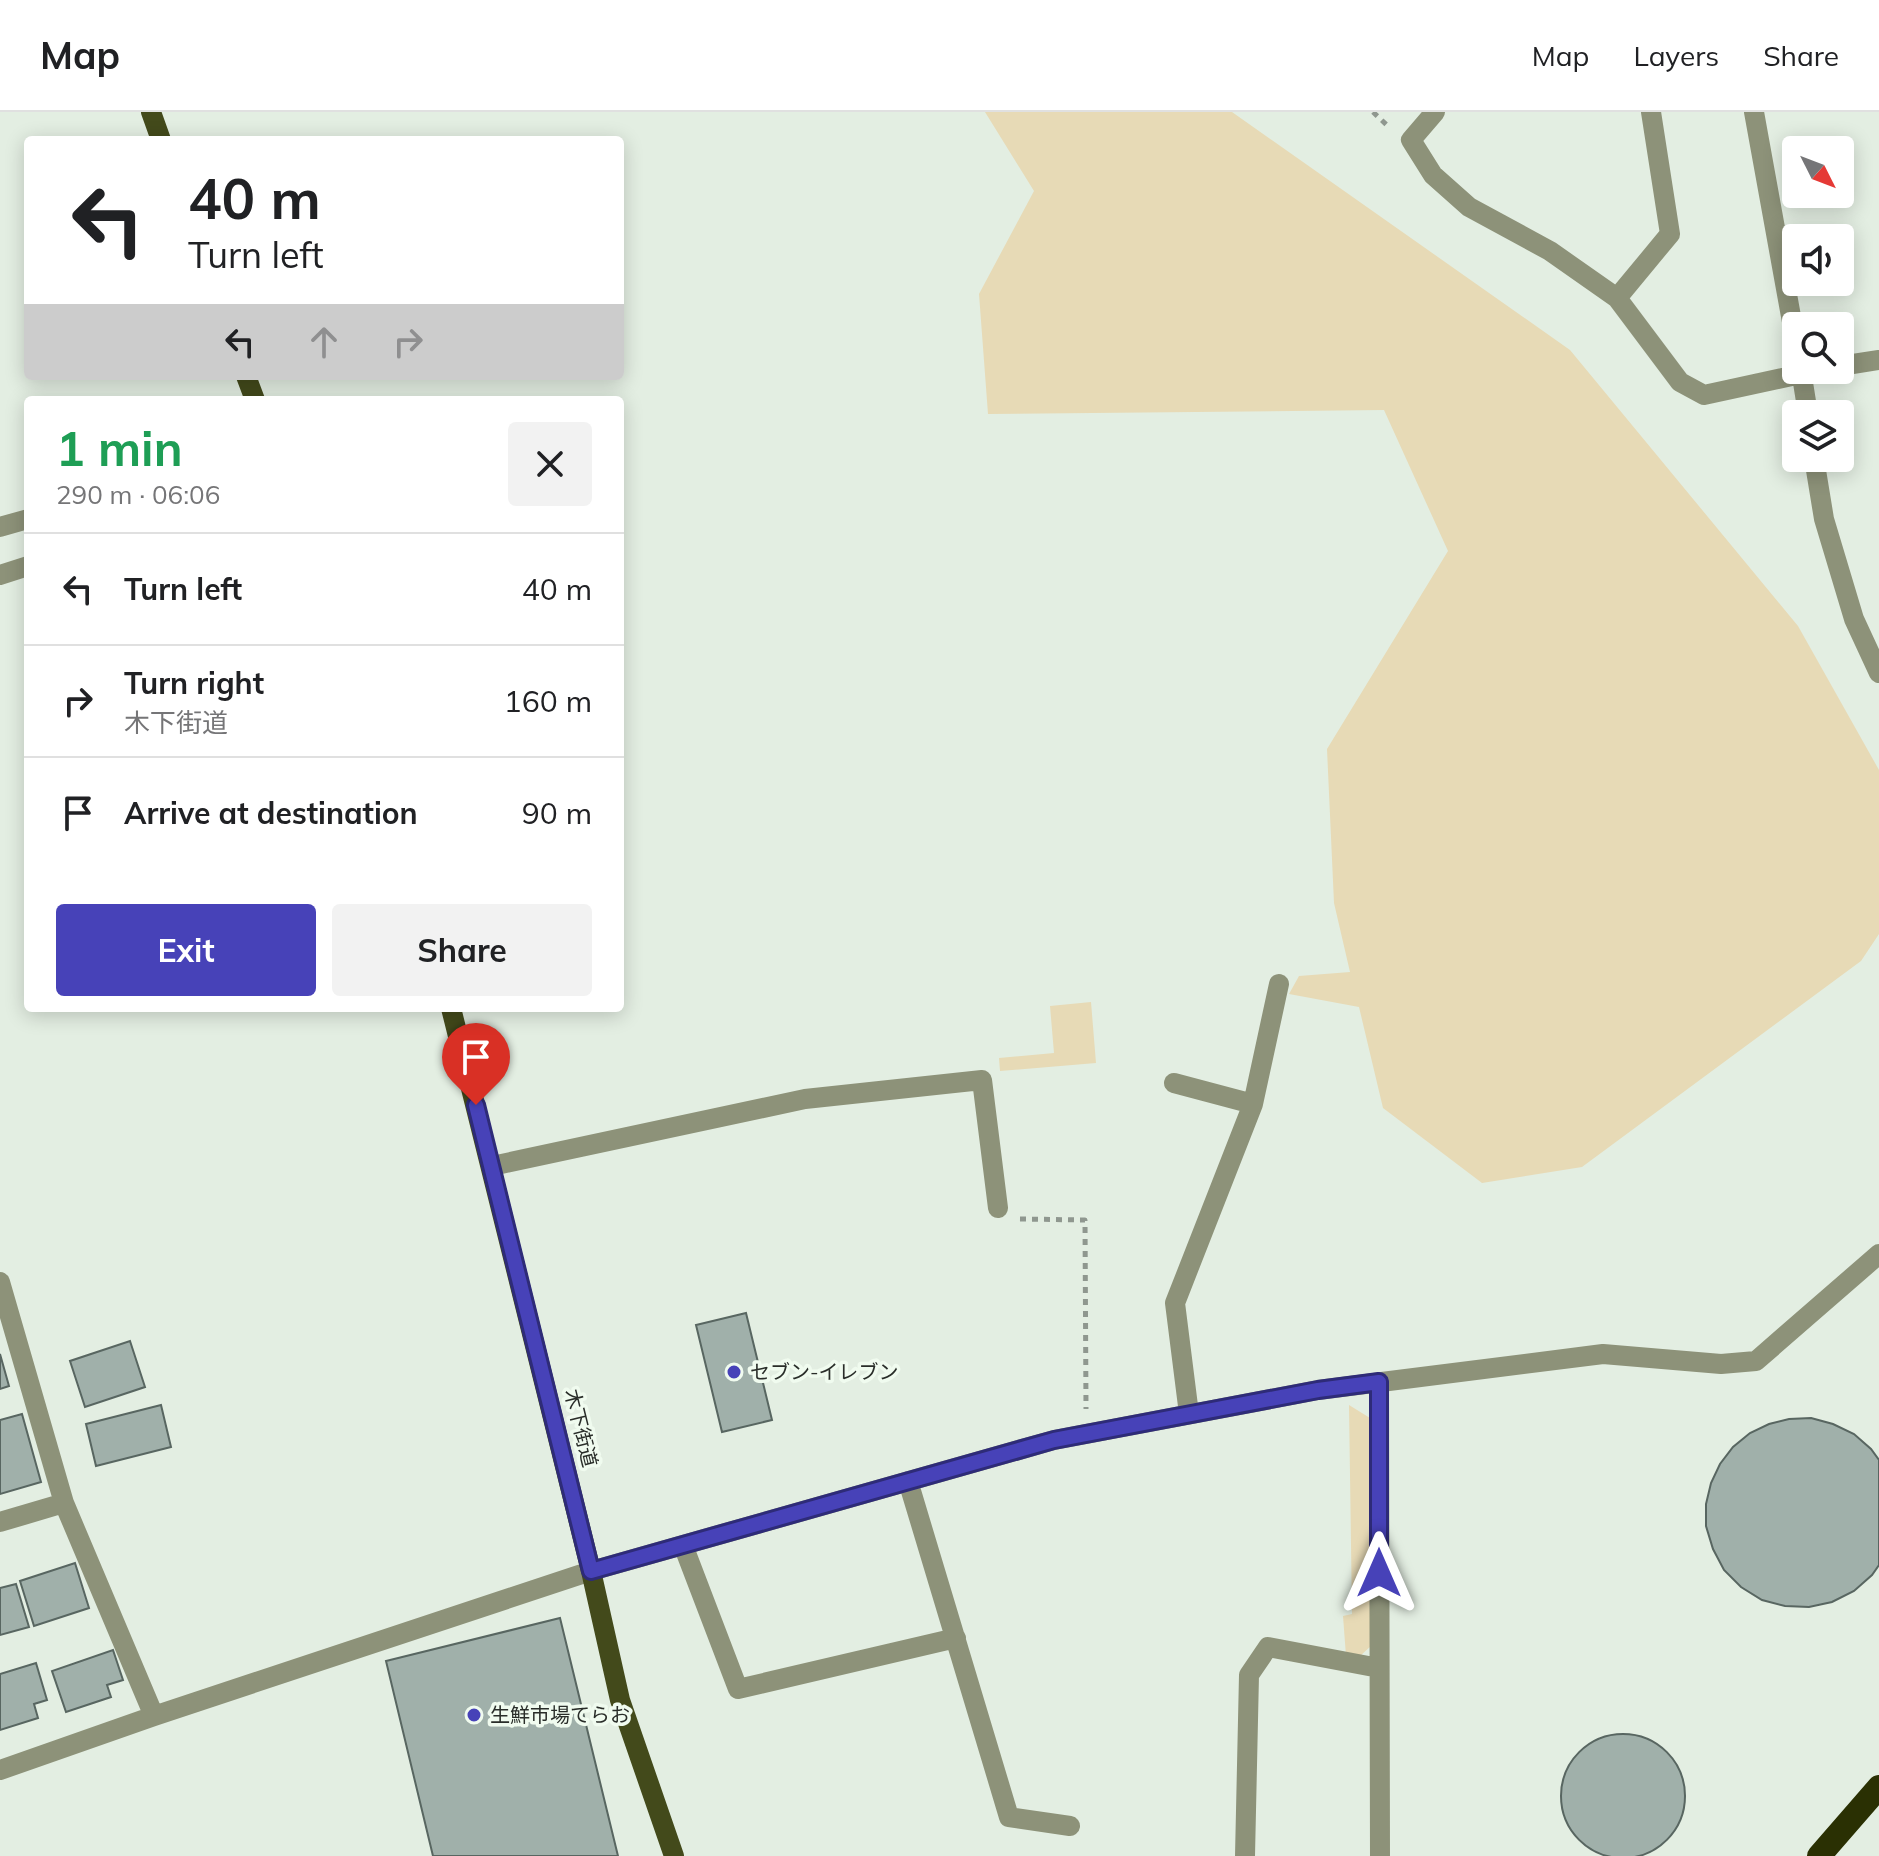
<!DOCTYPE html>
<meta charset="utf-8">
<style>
:root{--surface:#fff;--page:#f2f2f2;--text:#202124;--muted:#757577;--line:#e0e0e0;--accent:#4742b8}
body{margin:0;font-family:Mulish,"Noto Sans JP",sans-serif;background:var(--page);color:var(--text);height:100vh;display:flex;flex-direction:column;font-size:30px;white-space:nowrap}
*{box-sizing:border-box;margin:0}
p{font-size:26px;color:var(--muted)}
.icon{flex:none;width:44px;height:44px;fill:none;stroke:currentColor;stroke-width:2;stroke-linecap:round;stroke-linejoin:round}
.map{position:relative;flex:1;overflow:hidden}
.details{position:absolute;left:24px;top:284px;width:600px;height:616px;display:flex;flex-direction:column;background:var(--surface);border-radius:8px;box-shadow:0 4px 20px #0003}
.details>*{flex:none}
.top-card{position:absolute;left:24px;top:24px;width:600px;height:244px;border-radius:8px;box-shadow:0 4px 20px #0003;background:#fff;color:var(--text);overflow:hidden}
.needle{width:52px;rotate:132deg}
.tools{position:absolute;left:1782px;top:24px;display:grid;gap:16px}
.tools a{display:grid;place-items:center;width:72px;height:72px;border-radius:8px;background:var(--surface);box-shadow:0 4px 20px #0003;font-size:40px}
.pin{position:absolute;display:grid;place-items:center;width:68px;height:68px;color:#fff;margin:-82px -34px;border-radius:50% 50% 50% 0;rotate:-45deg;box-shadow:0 0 8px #0007}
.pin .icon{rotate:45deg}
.me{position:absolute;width:88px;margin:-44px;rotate:0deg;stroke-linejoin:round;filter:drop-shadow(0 0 6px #0008)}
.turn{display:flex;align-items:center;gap:28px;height:168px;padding:0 32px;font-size:36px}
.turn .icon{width:104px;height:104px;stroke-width:2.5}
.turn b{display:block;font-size:56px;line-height:68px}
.lanes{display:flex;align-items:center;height:76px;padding:0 32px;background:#0003;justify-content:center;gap:40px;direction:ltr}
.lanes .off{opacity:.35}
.round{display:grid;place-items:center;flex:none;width:84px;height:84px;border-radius:8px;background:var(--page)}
.overview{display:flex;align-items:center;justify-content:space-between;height:136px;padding:0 32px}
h1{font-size:48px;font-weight:700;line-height:60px;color:#1e9e55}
.action{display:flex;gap:16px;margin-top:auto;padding:16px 32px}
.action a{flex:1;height:92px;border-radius:8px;background:var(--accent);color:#fff;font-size:32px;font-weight:700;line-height:92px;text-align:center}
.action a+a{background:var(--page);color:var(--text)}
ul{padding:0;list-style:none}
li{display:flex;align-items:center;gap:24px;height:112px;padding:0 32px;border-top:2px solid var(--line)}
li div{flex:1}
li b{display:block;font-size:30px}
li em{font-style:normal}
header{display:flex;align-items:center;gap:48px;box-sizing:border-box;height:112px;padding:0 40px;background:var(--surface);border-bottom:2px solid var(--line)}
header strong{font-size:38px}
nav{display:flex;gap:44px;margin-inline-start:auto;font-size:28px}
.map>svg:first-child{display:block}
</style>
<header>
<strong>Map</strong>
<nav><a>Map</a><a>Layers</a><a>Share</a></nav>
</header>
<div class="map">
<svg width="1879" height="1744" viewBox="0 0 1879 1744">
<rect width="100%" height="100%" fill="#e3eee2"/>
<!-- green -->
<path fill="#e7dab6" d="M985 0H1232L1570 238 1798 514 1879 658V822L1861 849 1582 1055 1482 1071 1383 996 1359 895 1289 882 1299 864 1350 860 1334 791 1327 637 1448 439 1384 298 988 302 979 182 1034 79Z
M1091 890 1096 951 1000 959 999 946 1054 941 1050 894Z
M1349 1293 1370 1306 1372 1533 1359 1545 1346 1544 1343 1504 1352 1502Z"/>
<!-- building -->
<path fill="#a0b0aa" stroke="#586661" stroke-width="2" d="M746 1201 772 1308 722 1320 696 1213Z
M130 1229 145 1275 85 1295 70 1249Z
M0 1242 9 1274 0 1277Z
M161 1293 171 1335 96 1354 86 1312Z
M22 1302 41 1370 0 1382V1308Z
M1811 1306 1833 1312 1854 1322 1871 1337 1879 1348V1453L1872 1463 1854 1479 1832 1490 1809 1495 1785 1494 1762 1488 1741 1475 1724 1458 1713 1437 1706 1414V1392L1711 1371 1720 1352 1733 1335 1750 1321 1769 1312 1789 1307Z
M75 1451 89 1496 34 1514 20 1469Z
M16 1472 29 1515 0 1523V1476Z
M560 1506 618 1744H433L386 1549Z
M113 1538 123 1568 107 1573 111 1585 66 1600 52 1559Z
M36 1551 47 1588 34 1592 38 1606 0 1618V1562Z
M1561 1684a62 62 0 1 1 124 0a62 62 0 1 1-124 0Z"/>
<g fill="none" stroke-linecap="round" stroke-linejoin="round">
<!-- path -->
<path stroke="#8f978f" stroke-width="5" stroke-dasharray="6 6" stroke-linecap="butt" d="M1373 0 1390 16
M1020 1107 1085 1108 1086 1297"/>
<!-- minor -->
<path stroke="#8d9279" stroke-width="20" d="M1435 0 1411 28 1433 63 1469 95 1550 139 1617 186 1680 270 1704 283 1819 258
M1754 0 1796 232
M1617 186 1670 122 1651 0
M1840 254 1879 248
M1801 258 1808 302
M1814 346 1824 407 1854 507 1879 561
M0 415 28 407
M0 463 28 454
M1174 971 1253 992
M492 1054 805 987 982 968 998 1096
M0 1170 64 1391 154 1604
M1379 1270 1380 1744
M1189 1302 1175 1191 1253 992 1279 872
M908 1369 1009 1705 1070 1714
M0 1410 64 1391
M683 1433 738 1577 956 1526
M0 1658 154 1604 591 1459 1054 1328 1318 1278 1603 1242 1721 1252 1756 1249 1879 1142
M1245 1744 1249 1563 1268 1535 1379 1556"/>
<!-- major -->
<path stroke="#434a1b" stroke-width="20" d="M151 0 161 28
M246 264 255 288
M451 896 591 1459 620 1588 674 1744"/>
<!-- highway -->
<path stroke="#2a3003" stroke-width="24" d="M1819 1744 1879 1675"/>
</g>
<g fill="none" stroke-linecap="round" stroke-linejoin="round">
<defs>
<path id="route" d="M476 993 591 1459 1054 1328 1318 1278 1379 1270V1461"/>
</defs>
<!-- route casing -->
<use href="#route" stroke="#2e2b78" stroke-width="20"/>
<!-- route -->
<use href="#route" stroke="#4742b8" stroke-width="14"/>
</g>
<!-- markers -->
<g fill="#4742b8" stroke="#f0fbef" stroke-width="3">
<circle cx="734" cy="1260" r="8"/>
<circle cx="474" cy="1603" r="8"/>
</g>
<g text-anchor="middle" stroke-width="7" stroke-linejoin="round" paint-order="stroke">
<!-- poi labels -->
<g font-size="20" fill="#292d29" stroke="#f0fbef" text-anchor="start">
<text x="750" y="1267">セブン-イレブン</text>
<text x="490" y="1610">生鮮市場てらお</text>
</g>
<!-- street labels -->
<g font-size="20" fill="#292d29" stroke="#f0fbef">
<text transform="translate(581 1316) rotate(76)" y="7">木下街道</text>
</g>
</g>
</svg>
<div class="tools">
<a><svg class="needle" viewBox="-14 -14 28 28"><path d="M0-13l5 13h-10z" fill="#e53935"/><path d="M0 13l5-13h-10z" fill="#757577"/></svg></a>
<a><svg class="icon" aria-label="sound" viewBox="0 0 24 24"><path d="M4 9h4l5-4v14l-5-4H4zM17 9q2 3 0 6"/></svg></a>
<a><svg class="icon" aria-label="search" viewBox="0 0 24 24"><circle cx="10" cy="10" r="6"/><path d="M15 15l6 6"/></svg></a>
<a><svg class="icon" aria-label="layers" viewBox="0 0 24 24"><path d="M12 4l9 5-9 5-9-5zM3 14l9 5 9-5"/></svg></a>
</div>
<div class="pin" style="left:476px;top:993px;background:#d93025"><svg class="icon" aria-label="arrive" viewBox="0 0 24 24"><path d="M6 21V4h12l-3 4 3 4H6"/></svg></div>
<svg class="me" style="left:1379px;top:1461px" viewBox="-20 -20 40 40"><path d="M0-17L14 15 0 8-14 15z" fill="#4742b8" stroke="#fff" stroke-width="4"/></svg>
<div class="top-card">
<div class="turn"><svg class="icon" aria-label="left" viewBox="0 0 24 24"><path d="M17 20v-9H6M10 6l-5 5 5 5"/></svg><div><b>40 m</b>Turn left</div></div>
<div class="lanes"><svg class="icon" aria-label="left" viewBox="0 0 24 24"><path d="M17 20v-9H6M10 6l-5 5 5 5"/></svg><svg class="icon off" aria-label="ahead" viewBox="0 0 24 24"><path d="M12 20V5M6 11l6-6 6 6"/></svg><svg class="icon off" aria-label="right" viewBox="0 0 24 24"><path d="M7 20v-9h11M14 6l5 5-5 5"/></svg></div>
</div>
<section class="details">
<div class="overview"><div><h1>1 min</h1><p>290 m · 06:06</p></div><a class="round"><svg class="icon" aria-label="close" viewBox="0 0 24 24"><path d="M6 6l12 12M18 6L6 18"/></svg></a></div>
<ul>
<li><svg class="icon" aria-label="left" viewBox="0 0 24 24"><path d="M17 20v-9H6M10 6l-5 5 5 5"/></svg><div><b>Turn left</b></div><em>40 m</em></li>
<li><svg class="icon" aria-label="right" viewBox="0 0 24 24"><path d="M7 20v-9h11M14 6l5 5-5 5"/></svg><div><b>Turn right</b><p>木下街道</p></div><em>160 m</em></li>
<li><svg class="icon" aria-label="arrive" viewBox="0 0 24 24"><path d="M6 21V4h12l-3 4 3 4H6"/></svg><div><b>Arrive at destination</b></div><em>90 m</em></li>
</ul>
<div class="action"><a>Exit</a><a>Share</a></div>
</section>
</div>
